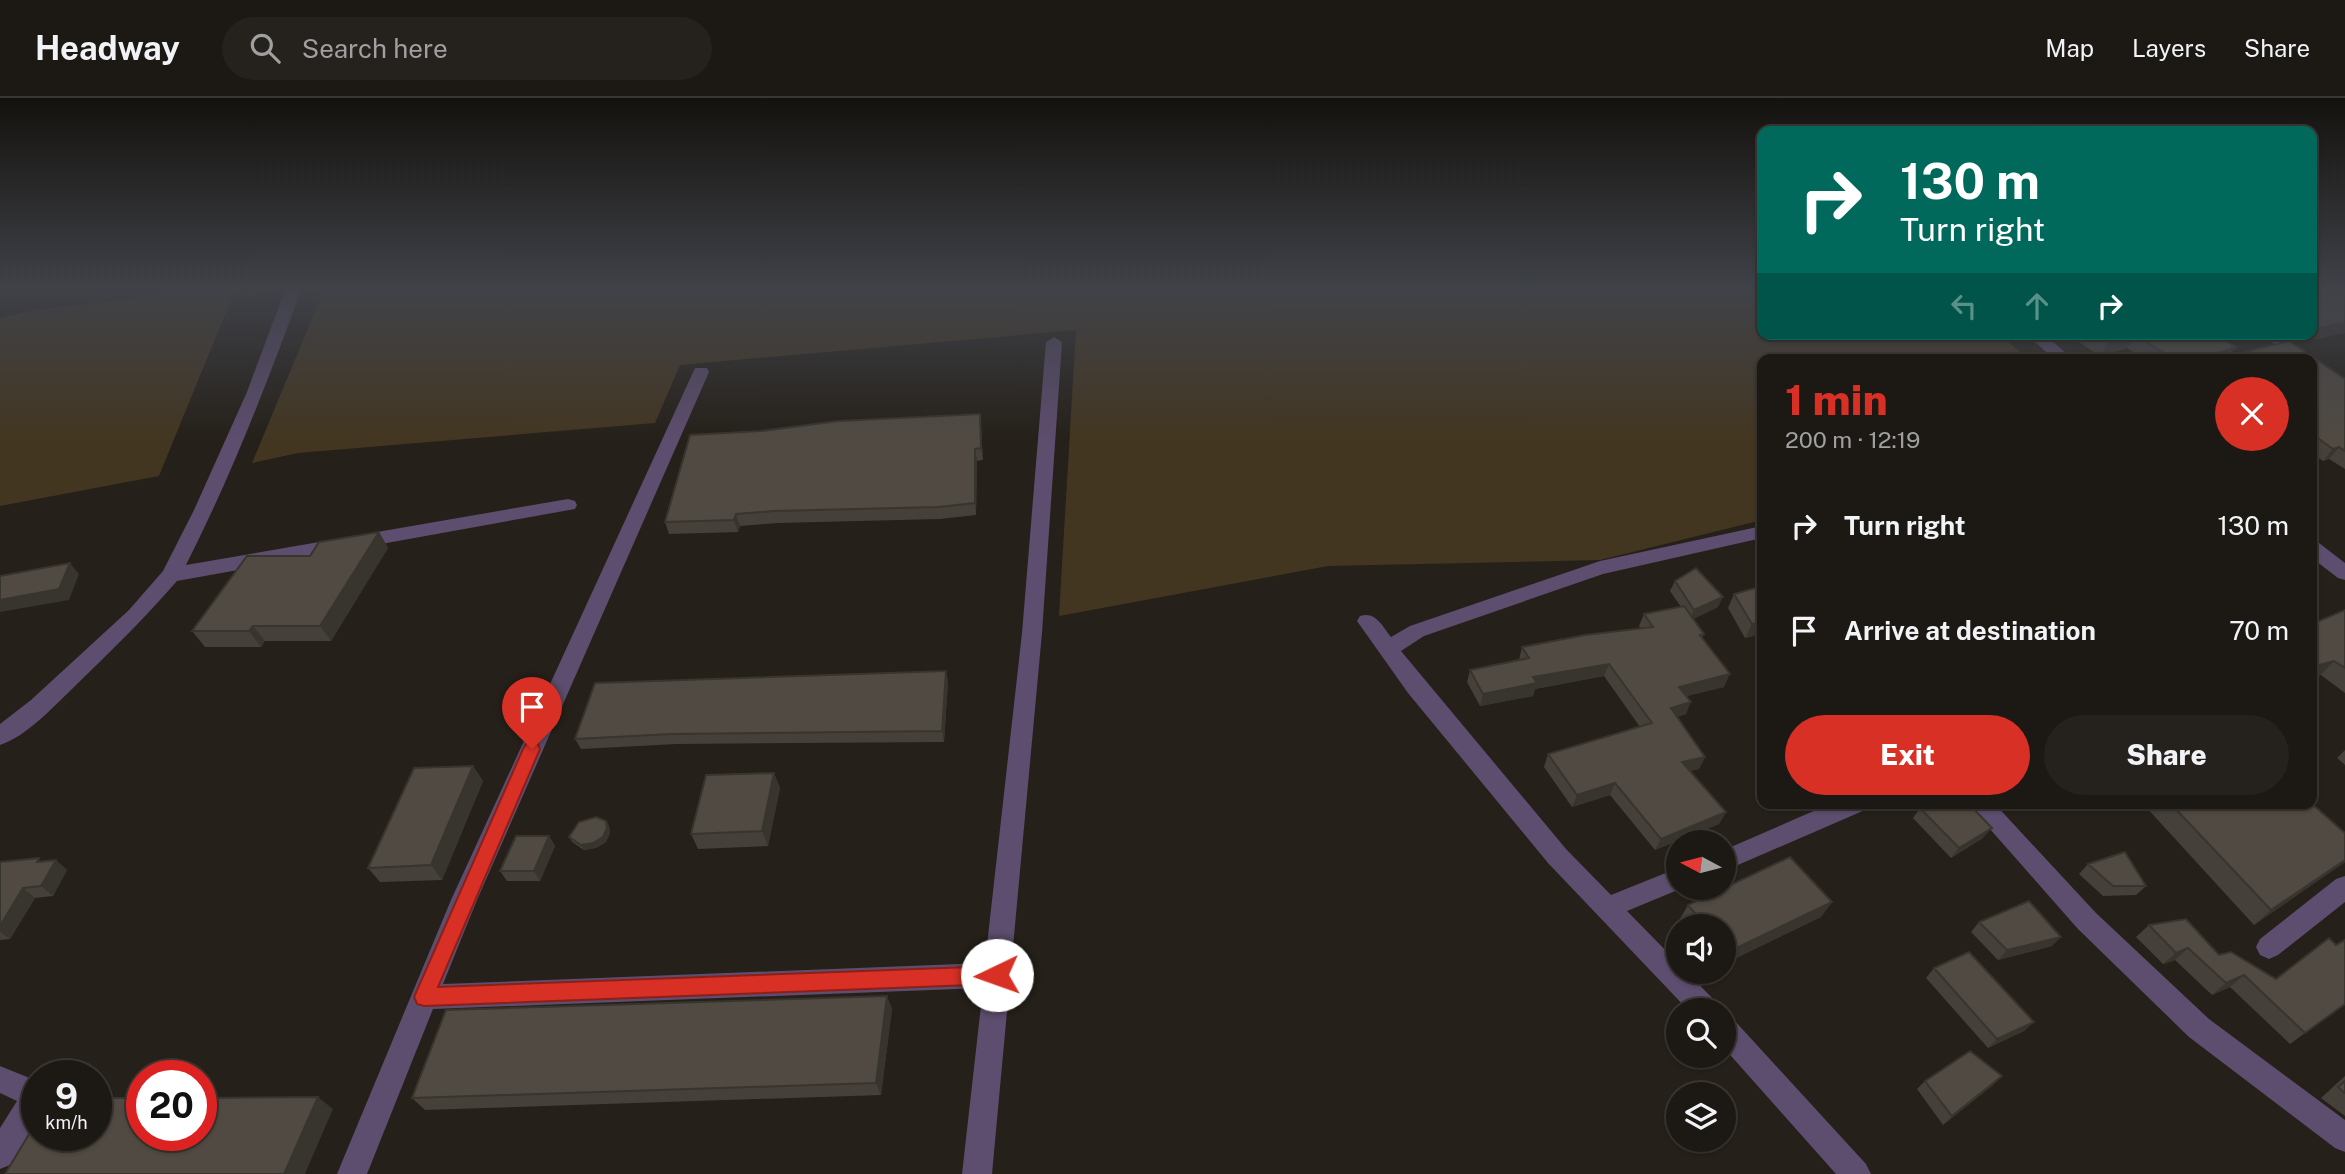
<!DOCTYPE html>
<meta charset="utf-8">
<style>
:root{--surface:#1c1813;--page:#25211c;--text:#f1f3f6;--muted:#a0a0a0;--line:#3a3733;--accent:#d93025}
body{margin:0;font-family:"Public Sans",sans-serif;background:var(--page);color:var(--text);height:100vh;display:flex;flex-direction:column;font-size:26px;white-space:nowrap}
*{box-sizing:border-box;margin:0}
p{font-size:23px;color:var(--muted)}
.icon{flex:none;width:38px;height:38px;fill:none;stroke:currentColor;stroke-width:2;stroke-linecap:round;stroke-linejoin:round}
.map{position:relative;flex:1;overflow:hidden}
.panel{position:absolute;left:1757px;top:256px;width:560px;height:455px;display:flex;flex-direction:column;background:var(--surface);border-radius:14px;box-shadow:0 2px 5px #0004,0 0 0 2px var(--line)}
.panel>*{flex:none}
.top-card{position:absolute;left:1757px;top:28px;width:560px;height:214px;border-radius:14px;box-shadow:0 2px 5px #0004,0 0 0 2px var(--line);background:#00695c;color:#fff;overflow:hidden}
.needle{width:46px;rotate:277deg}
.controls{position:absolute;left:1666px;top:732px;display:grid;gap:14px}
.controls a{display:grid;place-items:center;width:70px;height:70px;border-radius:50%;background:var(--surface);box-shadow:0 2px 5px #0004,0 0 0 2px var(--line);font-size:35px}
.speed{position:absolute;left:21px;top:962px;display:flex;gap:14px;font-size:35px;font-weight:700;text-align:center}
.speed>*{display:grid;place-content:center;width:91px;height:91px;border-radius:50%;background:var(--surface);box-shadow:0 2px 5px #0004,0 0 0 2px var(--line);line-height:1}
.speed small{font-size:18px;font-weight:400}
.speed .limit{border:10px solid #d22;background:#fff;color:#111}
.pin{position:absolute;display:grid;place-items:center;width:60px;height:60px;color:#fff;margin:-72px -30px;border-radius:50% 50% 50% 0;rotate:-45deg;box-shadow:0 0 7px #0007}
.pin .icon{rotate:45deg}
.me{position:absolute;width:77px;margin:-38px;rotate:267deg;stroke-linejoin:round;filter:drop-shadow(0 0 5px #0008)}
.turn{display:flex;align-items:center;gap:24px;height:147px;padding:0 28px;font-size:32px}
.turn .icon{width:91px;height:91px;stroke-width:2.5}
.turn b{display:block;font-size:49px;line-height:60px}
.lanes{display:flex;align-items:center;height:66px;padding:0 28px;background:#0003;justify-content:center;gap:35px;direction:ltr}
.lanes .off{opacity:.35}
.round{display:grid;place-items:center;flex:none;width:74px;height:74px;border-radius:37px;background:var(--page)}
.overview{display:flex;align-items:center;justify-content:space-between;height:119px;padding:0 28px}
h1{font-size:42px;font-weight:800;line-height:52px;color:var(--accent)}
.cta{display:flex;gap:14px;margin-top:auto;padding:14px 28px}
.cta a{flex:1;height:80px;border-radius:42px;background:var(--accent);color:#fff;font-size:28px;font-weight:800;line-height:80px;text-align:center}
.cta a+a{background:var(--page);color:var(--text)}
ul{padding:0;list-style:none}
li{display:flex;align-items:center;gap:21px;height:105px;padding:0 28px}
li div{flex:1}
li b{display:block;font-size:26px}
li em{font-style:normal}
header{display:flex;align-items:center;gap:42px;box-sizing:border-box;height:98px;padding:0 35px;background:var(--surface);border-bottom:2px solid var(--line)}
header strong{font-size:33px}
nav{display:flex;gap:38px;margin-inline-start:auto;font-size:24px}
.search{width:490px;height:63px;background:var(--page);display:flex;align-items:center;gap:18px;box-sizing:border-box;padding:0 24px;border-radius:38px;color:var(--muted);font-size:26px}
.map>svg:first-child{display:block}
</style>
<header>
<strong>Headway</strong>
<div class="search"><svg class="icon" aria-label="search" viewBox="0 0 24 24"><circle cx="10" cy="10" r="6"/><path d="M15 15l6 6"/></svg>Search here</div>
<nav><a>Map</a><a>Layers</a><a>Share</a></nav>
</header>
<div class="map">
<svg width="2345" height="1076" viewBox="0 0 2345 1076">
<rect width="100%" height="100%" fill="#252019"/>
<!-- green -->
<path fill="#433621" d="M216 192H235L159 378 0 408V220L33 212Z
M324 192H1762V236H1999L2028 261H1762V422L1600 462 1328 468 1059 518 1076 232 680 267 655 325 298 355 252 365Z"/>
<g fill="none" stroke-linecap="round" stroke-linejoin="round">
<!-- minor -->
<path fill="#5d4d6e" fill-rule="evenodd" d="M285 192H301C267 286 231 378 186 467L568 401 575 403 577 407 575 411 177 483C144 521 108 556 72 591 52 610 27 638 0 647V626L31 602 129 512 163 473 194 412 247 294Z
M2026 236H2044L2073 261H2054Z
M2261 236H2280L2314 261 2312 265V261H2294Z
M1054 239 1062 244 1042 535 992 1076H962L983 890 433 911 367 1076H337L451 802 695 270H707L709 274 477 802 443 886 985 865 1022 535 1046 244Z
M1762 428V440L1603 476 1424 538 1401 553 1566 751 1611 797 1678 770V789H1685L1627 813 1678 865V873H1686L1715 903 1719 912H1688L1548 765 1408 595 1357 523 1360 518C1376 513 1382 528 1391 539L1410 528 1600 463Z
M2312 443 2319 445 2345 465V482L2338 480 2312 460Z
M1832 705H1869L1865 712 1724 773V752Z
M1967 705H1994L2096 815 2209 921 2345 1022V1054L2335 1050 2189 939 2078 831Z
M2345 778V804L2278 857 2269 861 2260 857 2256 849 2260 841 2336 781Z
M1724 918 1734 922 1866 1066 1871 1076H1836L1724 950Z
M0 968 37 983V1022L10 1067 0 1071V1030L17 1003 0 995Z"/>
</g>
<!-- wall -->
<path fill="#454039" d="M2345 192V235L2300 244 2289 236H2312Z
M2068 236H2214L2236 249 2227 261H2145L2127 250 2100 258 2068 237Z
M2289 243 2345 281V371L2329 361 2323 363 2312 355V261H2238L2242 255Z
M981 328 983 362 977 363 976 417 940 421 778 425 740 428 738 434 669 436 665 424Z
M379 434 388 450 331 543H265L261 549H205L192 533 310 458Z
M1675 483 1718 509 1693 521 1704 536 1702 540 1724 589 1687 598 1686 616 1677 619 1705 659 1699 671 1690 673 1726 714 1719 726 1655 752 1610 697 1572 709 1544 669 1548 656 1640 629 1604 578 1535 591 1533 598 1480 608 1467 584 1470 572 1519 562 1522 549 1641 531 1639 528 1644 516 1681 509 1670 493Z
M1762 488V536L1745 540 1728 510 1734 496Z
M2345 512V595L2321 577 2312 579V526Z
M946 573 948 584 944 644 677 646 581 651 575 641Z
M2345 652V667L2337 660Z
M473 668 483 683 442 782 380 784 368 770Z
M774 675 780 690 768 748 698 751 691 736Z
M2147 705H2311L2345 735V764L2254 827 2145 708Z
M1920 710 1983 740 1951 760 1913 720Z
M606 723 609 728 610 735 606 744 596 750 584 752 572 744 569 739Z
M549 738 555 748 540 783H507L500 773Z
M56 762 67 772 53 798 35 800 10 841 0 842V764L43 763Z
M2088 766 2146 788 2136 797 2103 798 2079 776Z
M1832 804 1821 819 1724 866V828H1686L1680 821 1688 807Z
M1979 824 2052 848 1998 862 1971 834Z
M2149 827 2219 857 2231 854 2305 935 2290 946 2230 889 2212 897 2175 862 2163 866 2136 839Z
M1934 870 2034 924 2024 933 1988 950 1926 880Z
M887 898 892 911 881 997 425 1012 412 1000Z
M2345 978V1018L2321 1000Z
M1925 983 1993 987 1943 1027 1917 991Z"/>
<!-- shaded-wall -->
<path fill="#38342e" d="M2345 225V235L2300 244 2306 236H2312V231Z
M2135 237 2127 250 2100 258 2108 245Z
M2236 249 2227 261H2200Z
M980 316 981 328 983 362 981 350Z
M2339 349 2329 361 2323 363 2333 351Z
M975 351 977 363 976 417 975 405Z
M736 416 740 428 738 434 734 422Z
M379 434 388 450 331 543 320 528Z
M70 465 79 476 69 502 0 514V502Z
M1723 499 1718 509 1690 522 1694 512Z
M1762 524V536L1745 540 1752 526Z
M253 528 265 543 261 549 249 533Z
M2334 563 2321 577 2312 579V569Z
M1609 566 1604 578 1535 591 1533 598 1480 608 1483 596 1533 579Z
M946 573 948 584 944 644 942 633Z
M1730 576 1724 589 1674 601 1679 589Z
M1691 604 1686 616 1666 622 1671 610Z
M1705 659 1699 671 1676 676 1682 664Z
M473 668 483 683 442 782 431 767Z
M774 675 780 690 768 748 762 733Z
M1615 685 1610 697 1572 709 1577 697Z
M1726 714 1719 726 1655 752 1661 741Z
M606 723 609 728 610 735 606 744 596 750 584 752 581 747Z
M1992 730 1983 740 1951 760 1959 750Z
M549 738 555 748 540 783 534 773Z
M56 762 67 772 53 798 41 788Z
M2345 762V764L2254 827 2271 812Z
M23 790 35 800 10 841 0 834V828Z
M1832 804 1821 819 1724 866V861L1728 854Z
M2061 839 2052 848 1998 862 2007 852Z
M2188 850 2175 862 2163 866 2176 855Z
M2244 877 2230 889 2212 897 2226 885Z
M887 898 892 911 881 997 876 985Z
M2034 924 2024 933 1988 950 1997 941Z
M2002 978 1993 987 1943 1027 1952 1018Z
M318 999 333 1011 305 1076H284Z"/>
<!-- building -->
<path fill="#504a42" stroke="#38342e" stroke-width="2" d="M2312 192H2345V225L2312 231Z
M2094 236H2214L2236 249 2200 261H2174L2135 237 2108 245Z
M2289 243 2345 281V353L2339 349 2333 351 2312 336V261H2252L2242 255Z
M980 316 981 350 975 351V405L938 409 774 413 736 416 734 422 665 424 690 337 761 333 838 323Z
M379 434 320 528H253L249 533H192L247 458H310L319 444Z
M70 465 59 491 0 502V478Z
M1696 470 1723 499 1694 512 1675 483Z
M1762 488V524L1752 526 1734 496Z
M1684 508 1704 536 1700 537 1730 576 1679 589 1691 604 1671 610 1705 659 1682 664 1726 714 1661 741 1615 685 1577 697 1548 656 1652 625 1609 566 1533 579 1537 585 1483 596 1470 572 1529 560 1522 549 1585 537 1653 529 1644 516Z
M2345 512V570L2334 563 2312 569V526Z
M946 573 942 633 672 636 575 641 595 585Z
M473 668 431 767 368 770 414 670Z
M774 675 762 733 691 736 706 677Z
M1927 705H1968L1992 730 1959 750 1920 710Z
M2170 705H2311L2345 735V762L2271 812Z
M596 719 606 723 607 730 603 739 593 745 581 747 569 739 579 724Z
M516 738H549L534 773H500Z
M2125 754 2146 788H2113L2088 766Z
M1790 759 1832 804 1728 854 1724 849V828H1706L1688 807Z
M39 760 37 764 56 762 41 788 23 790 0 828V764Z
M2029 803 2061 839 2007 852 1979 824Z
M2186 821 2219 857 2231 854 2276 881 2329 840 2336 847 2345 842V906L2305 935 2244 877 2226 885 2188 850 2176 855 2149 827Z
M1969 854 2034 924 1997 941 1934 870Z
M887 898 876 985 412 1000 446 912Z
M1970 953 2002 978 1952 1018 1925 983Z
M2345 983V995L2338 989Z
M318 999 284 1076H5L37 1023V1038H96V1000H142V1038H201V1000Z"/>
<!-- sky -->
<linearGradient id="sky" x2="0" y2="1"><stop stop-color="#14120e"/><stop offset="0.56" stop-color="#404249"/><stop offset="1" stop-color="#404249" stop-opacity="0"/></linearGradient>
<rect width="2345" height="342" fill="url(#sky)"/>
<!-- route -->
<path fill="#d93025" stroke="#8d1f18" stroke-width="2" d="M532 644 538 646 540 651 438 889 997 868 1004 870 1007 877 1004 883 997 886 424 908 417 906 414 899 523 651 526 646Z"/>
</svg>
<div class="controls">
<a><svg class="needle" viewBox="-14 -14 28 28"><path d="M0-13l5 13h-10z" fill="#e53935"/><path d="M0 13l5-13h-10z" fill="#a0a0a0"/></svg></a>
<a><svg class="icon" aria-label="sound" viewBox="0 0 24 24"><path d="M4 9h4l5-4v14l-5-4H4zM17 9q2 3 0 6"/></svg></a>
<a><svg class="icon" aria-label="search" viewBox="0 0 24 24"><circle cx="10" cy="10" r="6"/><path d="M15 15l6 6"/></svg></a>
<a><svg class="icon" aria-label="layers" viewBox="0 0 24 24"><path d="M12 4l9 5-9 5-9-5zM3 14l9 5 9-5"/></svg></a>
</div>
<div class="speed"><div>9<small>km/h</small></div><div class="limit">20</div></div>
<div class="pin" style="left:532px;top:651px;background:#d93025"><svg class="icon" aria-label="arrive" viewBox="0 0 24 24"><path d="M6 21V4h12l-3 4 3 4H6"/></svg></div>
<svg class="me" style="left:997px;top:877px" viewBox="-20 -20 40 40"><circle r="19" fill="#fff"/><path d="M0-13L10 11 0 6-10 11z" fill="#d93025"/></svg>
<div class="top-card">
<div class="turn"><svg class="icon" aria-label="right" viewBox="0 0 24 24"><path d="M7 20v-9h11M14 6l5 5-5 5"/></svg><div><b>130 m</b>Turn right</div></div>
<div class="lanes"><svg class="icon off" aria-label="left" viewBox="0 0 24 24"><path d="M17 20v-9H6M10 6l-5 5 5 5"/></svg><svg class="icon off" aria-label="ahead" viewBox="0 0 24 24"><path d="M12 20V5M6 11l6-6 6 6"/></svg><svg class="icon" aria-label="right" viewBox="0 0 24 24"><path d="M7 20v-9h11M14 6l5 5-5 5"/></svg></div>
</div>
<section class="panel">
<div class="overview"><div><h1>1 min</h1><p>200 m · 12:19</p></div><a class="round" style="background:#d93025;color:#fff"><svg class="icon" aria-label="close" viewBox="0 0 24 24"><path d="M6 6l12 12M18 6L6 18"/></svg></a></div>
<ul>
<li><svg class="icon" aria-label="right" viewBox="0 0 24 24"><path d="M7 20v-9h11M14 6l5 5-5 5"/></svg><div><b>Turn right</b></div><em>130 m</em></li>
<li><svg class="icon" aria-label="arrive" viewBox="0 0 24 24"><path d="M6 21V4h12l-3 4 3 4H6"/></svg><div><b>Arrive at destination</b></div><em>70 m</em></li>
</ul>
<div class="cta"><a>Exit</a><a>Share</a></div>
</section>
</div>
